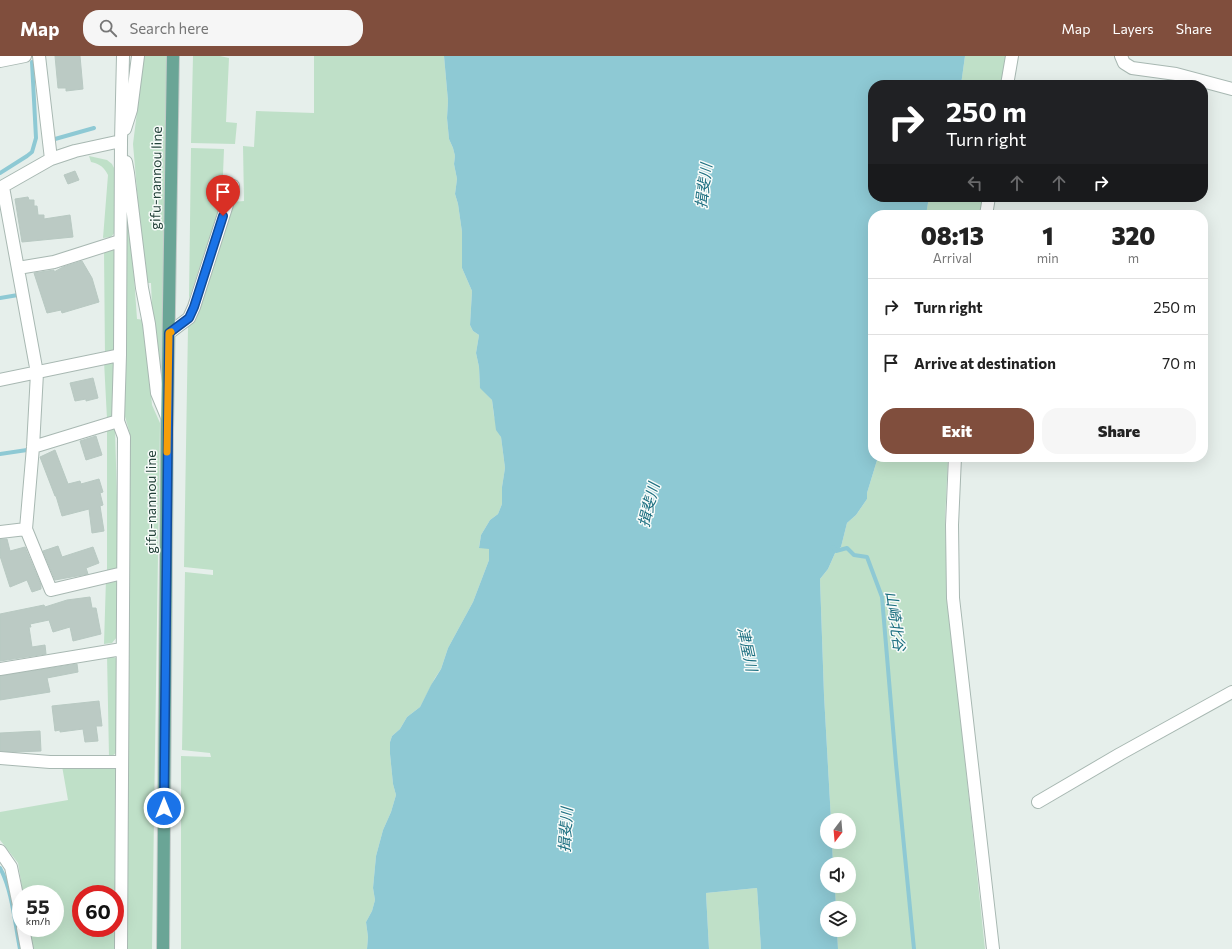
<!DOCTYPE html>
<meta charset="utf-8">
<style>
:root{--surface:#fff;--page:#f6f6f6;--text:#222;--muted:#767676;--line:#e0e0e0;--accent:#804e3d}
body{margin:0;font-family:Commissioner,"Noto Sans JP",sans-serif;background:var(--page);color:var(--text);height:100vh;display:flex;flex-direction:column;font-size:15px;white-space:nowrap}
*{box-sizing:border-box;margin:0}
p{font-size:13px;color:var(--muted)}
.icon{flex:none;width:22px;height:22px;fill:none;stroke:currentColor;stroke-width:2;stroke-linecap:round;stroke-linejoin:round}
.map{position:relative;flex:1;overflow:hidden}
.panel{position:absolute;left:868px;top:154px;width:340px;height:252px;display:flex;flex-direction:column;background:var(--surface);border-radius:16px;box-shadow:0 4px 16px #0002}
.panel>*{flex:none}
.top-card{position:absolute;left:868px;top:24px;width:340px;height:122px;border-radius:16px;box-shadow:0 4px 16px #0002;background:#202124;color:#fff;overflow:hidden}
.needle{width:26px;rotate:196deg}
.tools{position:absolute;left:820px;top:757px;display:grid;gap:8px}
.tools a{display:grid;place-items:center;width:36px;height:36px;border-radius:50%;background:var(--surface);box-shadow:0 4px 16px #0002;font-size:20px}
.speed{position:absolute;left:12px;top:829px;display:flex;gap:8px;font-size:20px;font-weight:700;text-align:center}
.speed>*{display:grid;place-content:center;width:52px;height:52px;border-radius:50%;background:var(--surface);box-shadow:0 4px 16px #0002;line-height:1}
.speed small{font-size:10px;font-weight:400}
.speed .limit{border:6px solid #d22;background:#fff;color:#111}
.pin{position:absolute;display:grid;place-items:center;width:34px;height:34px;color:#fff;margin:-41px -17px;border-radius:50% 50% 50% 0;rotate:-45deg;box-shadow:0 0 4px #0007}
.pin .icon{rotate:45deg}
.me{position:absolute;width:44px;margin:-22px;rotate:0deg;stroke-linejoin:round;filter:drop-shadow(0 0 3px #0008)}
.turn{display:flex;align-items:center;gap:14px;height:84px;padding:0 12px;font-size:18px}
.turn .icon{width:52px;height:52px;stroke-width:2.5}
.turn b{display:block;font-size:28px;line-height:34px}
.lanes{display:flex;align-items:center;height:38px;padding:0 12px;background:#0003;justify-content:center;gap:20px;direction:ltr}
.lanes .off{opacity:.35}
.eta{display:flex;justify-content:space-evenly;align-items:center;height:68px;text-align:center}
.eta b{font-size:24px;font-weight:800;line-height:28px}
.cta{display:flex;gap:8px;margin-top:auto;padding:8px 12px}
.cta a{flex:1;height:46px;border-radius:16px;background:var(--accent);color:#fff;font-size:16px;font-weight:800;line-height:46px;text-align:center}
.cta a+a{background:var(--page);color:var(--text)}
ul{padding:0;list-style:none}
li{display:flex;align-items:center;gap:12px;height:56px;padding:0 12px;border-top:1px solid var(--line)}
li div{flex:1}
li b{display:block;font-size:15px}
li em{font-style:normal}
header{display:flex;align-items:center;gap:24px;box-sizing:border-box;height:56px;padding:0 20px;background:var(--accent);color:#fff}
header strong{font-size:19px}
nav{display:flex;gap:22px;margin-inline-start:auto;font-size:14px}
.search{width:280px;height:36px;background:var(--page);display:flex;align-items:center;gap:10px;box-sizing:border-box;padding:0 14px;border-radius:16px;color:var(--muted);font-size:15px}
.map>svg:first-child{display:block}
</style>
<header>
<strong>Map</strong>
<div class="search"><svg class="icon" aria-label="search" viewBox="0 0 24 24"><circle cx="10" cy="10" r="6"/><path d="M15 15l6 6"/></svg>Search here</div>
<nav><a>Map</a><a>Layers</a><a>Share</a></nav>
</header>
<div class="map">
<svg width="1232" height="893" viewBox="0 0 1232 893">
<rect width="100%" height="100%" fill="#e6efeb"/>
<!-- green -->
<path fill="#bfe0c8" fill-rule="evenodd" d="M144 0H167L161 330 153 276 151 227H145L133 88Z
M193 0H220L229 2 226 66 237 67 235 88 191 87Z
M314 0H444L448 45 447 62 449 83 453 92 455 100 454 108 457 123 455 138 458 148 462 176V212L472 235 470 269 473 275 479 279 476 297 479 311 480 331 492 344 494 360 501 381 505 412 502 431V448L498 458 490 464 481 479 479 491 489 492V504L473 546 448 592 441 613 435 622 420 651 407 661 400 673 392 680 390 686V698L393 728 396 739 391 756 383 774 376 800 373 832 375 844 372 855 366 866 368 881 367 893H181V700L211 701 210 697 182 694 185 516 213 519V514L184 511 188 271 199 254 233 146 244 145 243 90 254 91 256 55 314 57Z
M965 0H1006L1002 29H961Z
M191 92 224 93 222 144 189 243Z
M89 100 107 104 112 108 117 118 116 175 111 181 103 182 108 119C104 111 100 108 91 106Z
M127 120 137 263 144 264 152 349 160 367 152 893H125L130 378 124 357Z
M929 141H983L980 159H926Z
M115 193V293L112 296 105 300 104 194Z
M110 304 115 308 114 356 111 362 107 363 104 305Z
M107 371H111L115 374 119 508 117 514 107 516Z
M878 401H948L945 464 948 545 985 893H838L837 874H849V852H836L835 830H849V808H833L832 786H849V764H831L824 639 820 523 828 513 836 495 841 491 847 467 856 459 867 443V437Z
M113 522 118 526 117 581 112 587 104 588 106 523Z
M107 599 116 602V697L112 700 109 701Z
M111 709 116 713V893H32L28 872H55V838H23L18 807 0 784V756L68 744 62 710ZM81 838H115V872H81Z
M757 832 761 893H709L706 837Z"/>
<!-- water -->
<path fill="#8ec9d4" d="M444 0H965L961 29H873V141H929L926 159H873V401H878L867 437V443L856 459 847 467 841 491 836 495 828 513 820 523 824 639 831 764H827V786H832L833 808H827V830H835L836 852H827V874H837L838 893H761L757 832 706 837 709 893H367L368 881 366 866 372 855 375 844 373 832 376 800 383 774 391 756 396 739 393 728 390 698V686L392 680 400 673 407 661 420 651 431 629 441 613 448 592 473 546 489 504V493L479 492 481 479 490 464 498 458 502 448V431L505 412 501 381 496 374 492 344 480 332 479 311 476 297 479 279 473 275 470 269 472 235 462 212V176L458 148 455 138 457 123 454 108 455 100 453 92 449 83 447 62 448 45Z"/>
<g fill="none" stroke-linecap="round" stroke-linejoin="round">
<!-- stream -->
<path stroke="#8ec9d4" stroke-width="4" d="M55 83 94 72
M0 117 27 100 32 96 36 82 32 6
M0 242 18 239
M0 398 27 394
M833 491 836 495 847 492 854 499 867 501 882 541 896 708 914 893
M0 812C12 833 15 868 20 893"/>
</g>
<!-- building -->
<path fill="#bbcac4" stroke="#b8c9c2" d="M55 0H80L83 33 66 35V32H58Z
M75 115 79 124 68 128 64 119Z
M28 141 29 144H34V150H37L38 159H44V163L70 159 73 181 22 186 15 143Z
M82 205 92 222 99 246 62 257 61 254 47 257 34 217 54 214V216L63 211Z
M93 322 98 342 86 345V343L75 345 70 327Z
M96 380 102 399 86 404 80 385Z
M55 394 68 428 80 425 81 428 99 423 103 436 100 437 103 449 100 450 104 475 92 477 89 453 62 460 56 440H55L40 401Z
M0 483H7L10 495 25 491 41 529V533L32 536 27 524 10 531 0 500Z
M58 490 62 501 93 491 99 507 86 512 88 518 55 524 43 495Z
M90 541 92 552H96L101 578 73 585 70 571 53 576 49 564 30 568 31 571H29L32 591 45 589 46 598 0 605V558L44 549 45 551 67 544Z
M77 608 78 616 47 622 50 636 0 644V620Z
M99 645 102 670H96L98 685 85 686 83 673 60 676V674L55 675 52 650Z
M40 675 41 695 15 696 0 695V677Z"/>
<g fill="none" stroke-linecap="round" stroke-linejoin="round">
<defs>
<path id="minor" d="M39 0 51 103
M1121 0 1124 7 1132 12 1176 18 1232 33
M0 5 25 0
M1007 29 1012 0
M125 73 131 54 138 0
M126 106 128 117 142 232 149 268 157 337 167 361
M0 132 51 103 75 95 121 85
M986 159 989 141
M18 212 54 206 120 185
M169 277 189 262 194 251 233 130
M0 324 120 299
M33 391 118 365
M955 401 952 469 953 542 993 893
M26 473 51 534 123 517
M0 476 26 473 33 391 37 317 3 131
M0 613 122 593
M0 702 50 706H122
M1038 746 1120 698 1232 636
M0 795 11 811 21 859
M23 872 27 893
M121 893 124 381 118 365 120 299 121 85 123 0"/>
<path id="major" d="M163 893 167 377 173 0"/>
</defs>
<!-- minor casing -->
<use href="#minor" stroke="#a8b8b2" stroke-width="14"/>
<!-- major casing -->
<use href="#major" stroke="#c2cac8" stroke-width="14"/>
<!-- minor -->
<use href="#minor" stroke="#fff" stroke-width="12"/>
<!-- major -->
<use href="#major" stroke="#6aa596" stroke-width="12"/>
</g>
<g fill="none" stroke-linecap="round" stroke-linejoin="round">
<defs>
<path id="route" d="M164 752 169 277 189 262 194 251 223 160"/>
</defs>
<!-- route casing -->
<use href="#route" stroke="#114b97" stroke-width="10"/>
<!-- route -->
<use href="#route" stroke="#1a73e8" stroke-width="7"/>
<!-- slow -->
<path stroke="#f59e0b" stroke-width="7" d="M167 396 169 277 171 276"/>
</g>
<g text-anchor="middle" stroke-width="3" stroke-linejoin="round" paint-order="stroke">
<!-- street labels -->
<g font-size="14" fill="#24423a" stroke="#f7fbf9">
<text transform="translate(156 122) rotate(-89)" y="5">gifu-nannou line</text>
<text transform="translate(151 446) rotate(-90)" y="5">gifu-nannou line</text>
</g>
<!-- water labels -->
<g font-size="15" font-style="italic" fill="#1c6f80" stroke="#f7fbf9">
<text transform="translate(704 130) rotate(-83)" y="5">揖斐川</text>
<text transform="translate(649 449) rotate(-76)" y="5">揖斐川</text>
<text transform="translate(895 565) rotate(82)" y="5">山崎北谷</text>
<text transform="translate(747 593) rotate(78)" y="5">津屋川</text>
<text transform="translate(566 774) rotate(-87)" y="5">揖斐川</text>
</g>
</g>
</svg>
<div class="tools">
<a><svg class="needle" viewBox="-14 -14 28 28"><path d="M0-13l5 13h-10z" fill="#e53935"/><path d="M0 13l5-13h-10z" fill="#767676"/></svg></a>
<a><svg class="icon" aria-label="sound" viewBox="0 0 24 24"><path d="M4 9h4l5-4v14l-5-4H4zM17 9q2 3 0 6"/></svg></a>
<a><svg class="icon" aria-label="layers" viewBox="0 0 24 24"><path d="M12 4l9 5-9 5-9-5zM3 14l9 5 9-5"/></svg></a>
</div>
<div class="speed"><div>55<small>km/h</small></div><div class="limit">60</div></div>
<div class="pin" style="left:223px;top:160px;background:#d93025"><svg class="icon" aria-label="arrive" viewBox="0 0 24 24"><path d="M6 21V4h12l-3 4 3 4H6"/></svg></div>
<svg class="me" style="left:164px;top:752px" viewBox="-20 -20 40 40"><circle r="17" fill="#1a73e8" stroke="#fff" stroke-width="3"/><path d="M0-11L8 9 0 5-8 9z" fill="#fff"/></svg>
<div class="top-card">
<div class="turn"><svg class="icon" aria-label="right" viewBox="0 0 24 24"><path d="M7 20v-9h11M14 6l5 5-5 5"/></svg><div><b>250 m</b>Turn right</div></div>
<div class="lanes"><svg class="icon off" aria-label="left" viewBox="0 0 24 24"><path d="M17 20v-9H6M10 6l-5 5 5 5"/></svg><svg class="icon off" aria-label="ahead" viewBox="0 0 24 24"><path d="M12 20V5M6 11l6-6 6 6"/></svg><svg class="icon off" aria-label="ahead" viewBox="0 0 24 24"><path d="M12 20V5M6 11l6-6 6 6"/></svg><svg class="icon" aria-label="right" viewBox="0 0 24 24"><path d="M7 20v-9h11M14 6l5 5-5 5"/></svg></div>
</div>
<section class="panel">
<div class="eta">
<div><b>08:13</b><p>Arrival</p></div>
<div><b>1</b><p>min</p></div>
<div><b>320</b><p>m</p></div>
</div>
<ul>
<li><svg class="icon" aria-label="right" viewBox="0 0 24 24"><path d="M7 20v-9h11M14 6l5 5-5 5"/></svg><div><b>Turn right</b></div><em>250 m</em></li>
<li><svg class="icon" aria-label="arrive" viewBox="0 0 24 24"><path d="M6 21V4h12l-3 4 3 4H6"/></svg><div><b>Arrive at destination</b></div><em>70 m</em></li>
</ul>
<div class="cta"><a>Exit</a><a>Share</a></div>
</section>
</div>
